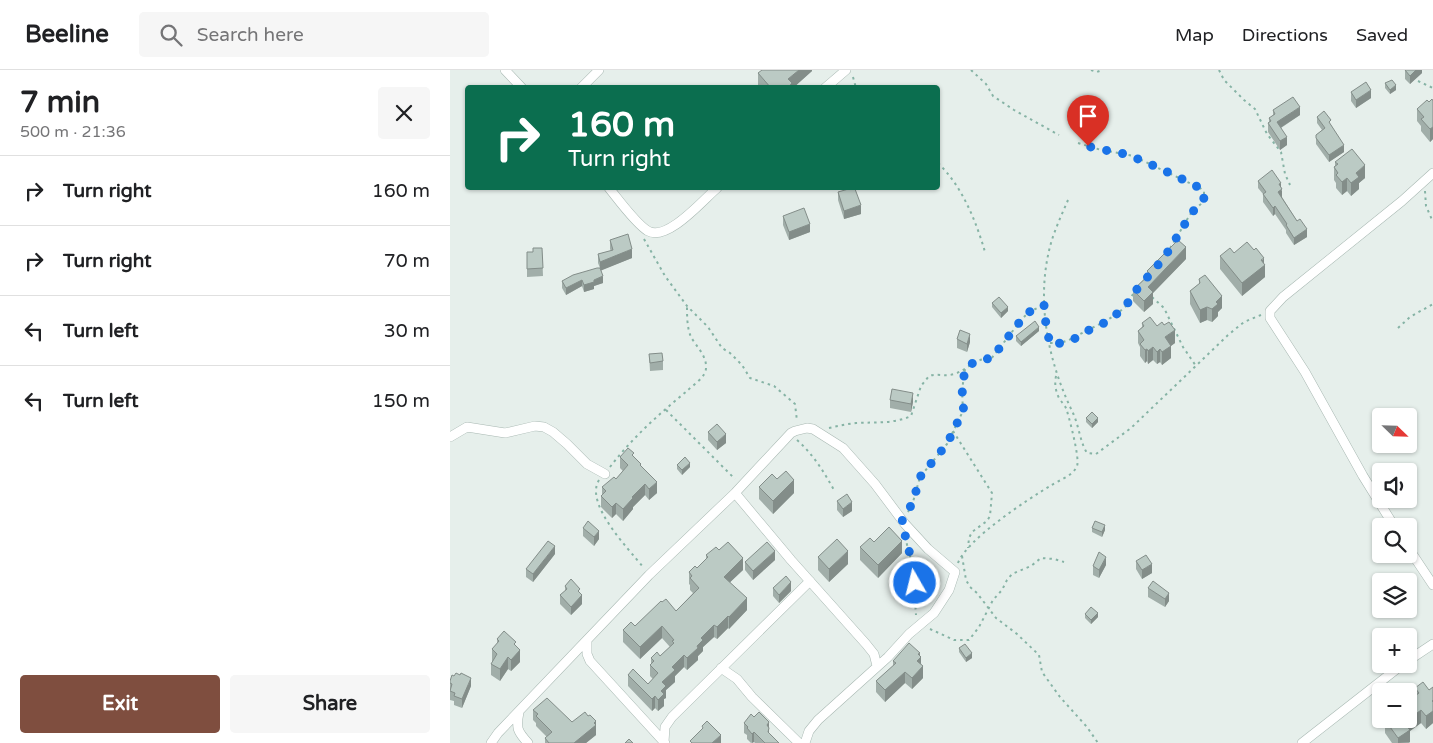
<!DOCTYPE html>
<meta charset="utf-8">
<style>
:root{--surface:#fff;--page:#f6f6f6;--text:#202124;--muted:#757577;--line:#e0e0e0;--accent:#7f4e3f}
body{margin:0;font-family:"Varela Round",sans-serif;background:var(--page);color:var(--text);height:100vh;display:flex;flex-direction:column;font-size:19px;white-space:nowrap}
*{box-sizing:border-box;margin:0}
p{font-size:16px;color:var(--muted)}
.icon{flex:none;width:28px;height:28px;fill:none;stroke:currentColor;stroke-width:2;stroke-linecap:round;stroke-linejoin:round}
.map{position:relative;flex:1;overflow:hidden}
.drawer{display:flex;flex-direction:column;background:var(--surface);width:450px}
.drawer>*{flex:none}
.hud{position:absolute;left:15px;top:15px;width:475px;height:105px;border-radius:5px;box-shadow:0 1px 4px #0004;background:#0b6e4f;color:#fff;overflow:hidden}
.needle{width:32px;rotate:113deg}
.buttons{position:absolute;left:922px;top:338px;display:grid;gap:10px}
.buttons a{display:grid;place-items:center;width:45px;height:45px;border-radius:5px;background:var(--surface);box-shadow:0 1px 4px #0004;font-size:25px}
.pin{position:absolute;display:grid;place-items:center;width:42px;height:42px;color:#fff;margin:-51px -21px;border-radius:50% 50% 50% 0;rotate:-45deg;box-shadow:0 0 5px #0007}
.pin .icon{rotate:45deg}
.me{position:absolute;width:55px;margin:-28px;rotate:352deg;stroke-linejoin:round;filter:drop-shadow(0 0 4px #0008)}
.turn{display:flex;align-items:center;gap:18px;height:105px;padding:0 20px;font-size:22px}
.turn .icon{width:65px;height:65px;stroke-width:2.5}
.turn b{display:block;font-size:35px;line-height:42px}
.round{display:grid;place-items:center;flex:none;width:52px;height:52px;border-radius:5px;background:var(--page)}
.head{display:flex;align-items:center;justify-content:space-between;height:85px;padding:0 20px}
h1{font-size:30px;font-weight:700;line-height:38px}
.primary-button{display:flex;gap:10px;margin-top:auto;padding:10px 20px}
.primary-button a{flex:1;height:58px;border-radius:5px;background:var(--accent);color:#fff;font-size:20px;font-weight:700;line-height:58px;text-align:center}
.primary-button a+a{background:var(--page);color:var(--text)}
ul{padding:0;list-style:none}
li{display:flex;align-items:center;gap:15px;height:70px;padding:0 20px;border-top:1px solid var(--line)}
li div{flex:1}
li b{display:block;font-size:19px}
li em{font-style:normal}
header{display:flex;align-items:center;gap:30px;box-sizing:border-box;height:70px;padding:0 25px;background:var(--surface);border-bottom:1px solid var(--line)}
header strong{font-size:24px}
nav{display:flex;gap:28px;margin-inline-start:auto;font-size:18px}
.search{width:350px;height:45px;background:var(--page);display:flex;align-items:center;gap:12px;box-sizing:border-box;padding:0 18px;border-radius:5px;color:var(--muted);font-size:19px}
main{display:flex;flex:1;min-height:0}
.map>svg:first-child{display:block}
</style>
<header>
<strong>Beeline</strong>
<div class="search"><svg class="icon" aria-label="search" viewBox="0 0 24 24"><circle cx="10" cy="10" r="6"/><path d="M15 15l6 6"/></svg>Search here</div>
<nav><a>Map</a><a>Directions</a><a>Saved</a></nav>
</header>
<main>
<section class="drawer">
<div class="head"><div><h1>7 min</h1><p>500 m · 21:36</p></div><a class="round"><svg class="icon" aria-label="close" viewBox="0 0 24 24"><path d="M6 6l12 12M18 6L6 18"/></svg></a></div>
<ul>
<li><svg class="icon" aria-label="right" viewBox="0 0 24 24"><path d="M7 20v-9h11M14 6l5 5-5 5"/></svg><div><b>Turn right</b></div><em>160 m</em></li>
<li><svg class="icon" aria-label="right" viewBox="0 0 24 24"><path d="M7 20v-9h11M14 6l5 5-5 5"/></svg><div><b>Turn right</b></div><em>70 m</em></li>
<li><svg class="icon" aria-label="left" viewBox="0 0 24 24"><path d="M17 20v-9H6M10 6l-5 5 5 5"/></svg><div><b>Turn left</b></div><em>30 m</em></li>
<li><svg class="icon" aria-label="left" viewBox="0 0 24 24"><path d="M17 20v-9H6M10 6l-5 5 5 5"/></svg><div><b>Turn left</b></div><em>150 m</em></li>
</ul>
<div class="primary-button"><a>Exit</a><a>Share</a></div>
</section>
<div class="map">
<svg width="983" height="673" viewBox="0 0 983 673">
<rect width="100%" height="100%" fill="#e6efeb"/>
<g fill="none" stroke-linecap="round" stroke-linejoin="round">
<defs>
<path id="minor" d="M55 0 72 18
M131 18 149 0
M375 18 396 0
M159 118C168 129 186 154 198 161 217 172 253 130 267 118
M0 367 17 357 55 363 85 356 94 357 103 362 117 374 137 394 155 404
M285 423 341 490 416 574 424 584 427 596
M944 456 913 406 855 302 820 248V241L833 227 952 131 983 103
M959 479 983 515
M137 572V584L140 591 215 673
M959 590 983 574
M271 598 287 609 302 627 349 673
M69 642C66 658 67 661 78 673
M214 672 215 657 222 647 360 511
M41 673 48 663 199 505 285 423 341 363 345 361 357 358 363 359 393 378 425 414 455 454 478 479 505 502 499 520 484 543 459 564 438 587 368 650 359 661 355 673
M852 673 953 594"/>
</defs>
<!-- minor casing -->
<use href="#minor" stroke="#a8b8b2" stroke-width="10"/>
<!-- path -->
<path stroke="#86b3a5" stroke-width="2" stroke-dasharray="2.5 4" stroke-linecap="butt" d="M521 0 536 14 543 26 564 40 609 65
M641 0 647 2 652 0
M769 0 774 10 794 30 805 39 817 64 831 82 835 104 840 115
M403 7 406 18
M968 11 983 18
M628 73 648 79 683 86 750 118 754 121V128L752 133 741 143 719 180
M488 93C512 116 526 151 535 182
M975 121 976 136 983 152
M618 130C612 144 605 159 601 173 585 230 598 292 623 343 629 356 630 372 637 383L646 384 681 358 778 265 794 252 811 245
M194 169 215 206 237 236 258 257 272 278 280 283 292 295 300 308 324 316 345 334 347 351
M702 227 714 238 733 277 746 296
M948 258 960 247 983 234
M600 273C616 274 622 268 636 261 650 254 663 248 675 237 680 233 681 226 685 221
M216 340 285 409
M379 358C388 356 397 354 406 353 426 352 443 354 461 346L471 316 479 306C487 303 496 307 504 304 518 300 525 287 541 289L572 249 579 242 594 235
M503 361 542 423 540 446 537 451 522 462 519 468 518 478
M347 370C363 384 374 402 384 420
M160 397C182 368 209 344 237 321 243 315 256 307 256 298 257 286 246 276 241 267 237 258 237 246 237 236
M149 410C134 434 179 479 193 497
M458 442 463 432 470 407 497 374 513 341 512 320 515 299
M455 467 466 509 464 519 466 545
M512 486 516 510 520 517 527 523 546 548 567 564 589 585 592 602 610 627 637 657 648 673
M508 493C517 469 577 430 600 416 609 410 623 406 627 396 630 389 620 351 617 341 616 336 612 333 609 328 605 320 604 311 607 303
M480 559 504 570H519L529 557 543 530 552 520 557 510 562 504 581 496 591 488 604 489 614 492"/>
<!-- minor -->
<use href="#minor" stroke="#fff" stroke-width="9"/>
</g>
<!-- wall -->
<path fill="#a1aea9" d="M362 0V1L343 18H310L308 15V3Z
M955 0H972V3L960 14 955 9Z
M935 13 946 20 940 24 935 18Z
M901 22 921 28 906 38 901 31Z
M983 31V69L980 72 971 61V56L967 51V39Z
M823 40 850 45 831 58 837 75 830 80 818 62V53L819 52V48L823 46Z
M867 47 881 55 894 82 879 92 866 74V65L872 60 867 53Z
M885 92 915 108 909 113V119L901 126 897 121 892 125 886 118V113L884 110V97L885 96Z
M808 111 831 117 832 127 857 167 844 175 836 163V160L825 144 823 146 813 132V124L808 118Z
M388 122 411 144 394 149 388 130Z
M333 146 360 162 339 170 333 155Z
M160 170 182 188 151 200 153 213 144 216V219L134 222 132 216 116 225 112 218V211L150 198 148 193V184L161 181 160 179Z
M92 178 93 206 77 207V182H83Z
M784 183 815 207 792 226 770 199V186Z
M736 189 703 223V234L694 242 683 231V220L697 206V201Z
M749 209 772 238 768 242V246L762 252 757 250 750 253 740 234V221L749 214Z
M542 233 558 241 551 248 542 237Z
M692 253 707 256 725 273 721 276V288L712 295 710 292 707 294 703 290 698 294 697 291 695 293 690 286V277L688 273V261L692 257Z
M589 261 571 276 566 271V266Z
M507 269 520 272 517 282 507 278Z
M199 284 213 291V300L200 301Z
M440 330 463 332 461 342 440 338Z
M636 348 648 352 642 358 636 352Z
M258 362 276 373 267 380 258 370Z
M170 387H184L191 397 207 423 199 430 195 425 183 437V439L173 451 166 444 162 448 151 437V426L152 425V417L166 409 173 401 170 398Z
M227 395 240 397 232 405 227 399Z
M327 409 344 423 323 444 309 429V417Z
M387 431 402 441 393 447 387 440Z
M133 458 149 469 144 476 133 466Z
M642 458 655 460 652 467 642 462Z
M424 472 452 483 428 508 410 490V477Z
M269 480 293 500 280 512 297 540 279 559 278 558 267 569 264 567 253 577V581L248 586V590L237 600 234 597 225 606V612L216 620V628L214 629V636L208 641 205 638 202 641 178 616V605L198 614 203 609 200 606V595L201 594V588L210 586 220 577 212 568 190 589 173 572V560L185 556 212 532 226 541 243 523 240 520V515L239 514V502L247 498 256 489V485Z
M105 484 83 512 76 507V499Z
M368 487 398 494 379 512 368 500Z
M325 490 303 510 295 500V492Z
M686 491 702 503 692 509 686 499Z
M656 495 649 508 643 505V496Z
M115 516 130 523 132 534 121 545 110 534V525L115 521Z
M323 518 341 521 329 533 323 526Z
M698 518 719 531 715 537 698 527Z
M635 544 648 547 641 554 635 548Z
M47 569 66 576 70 592 61 601 58 599 50 611 41 605V594L43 591H42V579L47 574Z
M509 578 522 588 516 592 509 582Z
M470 585 473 608 462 619 455 613 435 632 426 622V611L443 596V591Z
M0 611 21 616 12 638 4 635V631L0 630Z
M983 617V653L976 659 971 653 960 661V672L959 673H942L935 663V650L959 649 962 634V628L965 626V618L979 620Z
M83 640 122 652 138 646 146 651V665L136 673H95V668L97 667 86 656V653L83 650Z
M294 653 319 663 329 673H305L304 672 301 673 297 669V665L294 663Z"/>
<!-- shaded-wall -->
<path fill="#838d89" d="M349 0H362V1L343 18H338V9Z
M966 0H972V3L960 14V6Z
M946 15V20L940 24V20Z
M921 20V28L906 38V30Z
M850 37V45L827 60V52Z
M983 57V69L980 72V59Z
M837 67V75L830 80V71Z
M894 75V82L879 92V85Z
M915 95V108L909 113V119L901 126V113L906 103Z
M897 108V121L892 125V112Z
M831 113V121L832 119V127L828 130 829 114Z
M411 135V144L394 149V141Z
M825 136V144L823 146V138Z
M360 154V162L339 170V162Z
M857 159V167L844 175V168Z
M736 177V189L703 223V234L694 242V231L698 217Z
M182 179V188L150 201V192Z
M814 188V196L815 195V207L792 226V213Z
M153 206V213L144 216V219L134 222V215Z
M132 210V216L116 225V218Z
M772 226V238L768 242V246L762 252V239L766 232Z
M558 237V241L551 248V243Z
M757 237V250L750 253V240Z
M589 257V261L571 276V272Z
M725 260V273L715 280V267Z
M520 264V272L517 282V274Z
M721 276V288L712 295V282Z
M703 277V290L698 294V281Z
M697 279V291L695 293V280Z
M710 279V292L707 294V282Z
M463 323V332L461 342V334Z
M648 348V352L642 358V354Z
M276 364V373L267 380V372Z
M240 393V397L232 405V400Z
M344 410V423L323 444V431Z
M207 412V423L199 430V419Z
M195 414V425L183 437V439L173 451V439L182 427Z
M402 432V441L393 447V439Z
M166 433V444L162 448V437Z
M655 455V460L652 467V462Z
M149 461V469L144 476V467Z
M452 471V483L428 508V495Z
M105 476V484L83 512V504Z
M325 481V490L303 510V501Z
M398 481V494L379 512V499Z
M656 487V495L649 508V500Z
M293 488V500L274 518V507Z
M702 494V503L692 509V500Z
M341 512V521L329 533V525Z
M719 523V531L715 537V529Z
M132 525V534L121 545V537Z
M297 528V540L279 559V547Z
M648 543V547L641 554V550Z
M278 546V558L267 569V557Z
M264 555V567L253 577V581L248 586V590L237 600V588L247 576 251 568Z
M212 556V568L190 589V577Z
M70 580V592L61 601V590Z
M470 583V588L471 587V598L467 591 468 584Z
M522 583V588L516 592V588Z
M234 585V597L225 606V612L216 620V628L214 629V636L208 641V630L212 612 222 597Z
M58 587V599L50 611V599Z
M473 596V608L462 619V608Z
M455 602V613L435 632V620Z
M21 608V616L12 638V629Z
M205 626V638L202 641V629Z
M983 630V653L976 659V646Z
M971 640V653L960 661V672L948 673V668L954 653Z
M146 651V665L136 673H124Z
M319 652V668L317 655Z
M304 662V672L302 673V664Z
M271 665V673H262Z"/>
<!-- building -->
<path fill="#bbcac4" stroke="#838d89" d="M312 0H349L338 9 342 13 338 18H321L308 3Z
M955 0H966L960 6Z
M942 10 946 15 940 20 935 13Z
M916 12 921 20 906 30 901 22Z
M843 27 850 37 827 52 837 67 830 71 818 53 821 51 819 48 825 44 823 40Z
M982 29 983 31V57L980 59 971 49 974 47 967 39 977 30 979 32Z
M874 41 881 50 879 52 894 75 879 85 866 68V65L875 58 867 47Z
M902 79 915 95 906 103 909 107 901 113 897 108 892 112 886 105 888 103 884 97 888 94 885 92Z
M822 100 831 113 829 114 832 119 828 122 847 151 850 149 857 159 844 168 836 155 837 154 825 136 823 138 813 124 816 122 808 111Z
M402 118V119H405L411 135 394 141 388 122Z
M354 138 360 154 339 162 333 146Z
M178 164 182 179 150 192 148 184 163 180 160 170Z
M728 170 736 177 698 217 703 222 694 231 683 220 700 204 697 201Z
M797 172 804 180 806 178 814 188 811 190 815 195 792 213 770 186 780 178 784 183Z
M83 178H92L93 198 77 199V182H83Z
M147 198H150L153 206 144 210V212L134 215 132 210 116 218 112 211 123 205Z
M755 205 772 226 766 232 768 234 762 239 757 237 750 240 740 221 750 213 749 209Z
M549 227 558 237 551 243 542 233Z
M700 247 707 256 712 252 714 255 719 252 725 260 715 267 721 276 712 282 710 279 707 282 703 277 698 281 697 279 695 280 690 274 694 270 688 261 694 256 692 253Z
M585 251 589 257 571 272 566 266Z
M510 260 520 264 517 274 507 269Z
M212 283 213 291 200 293 199 284Z
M442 319 463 323 461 334 440 330Z
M642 342 648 348 642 354 636 348Z
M267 354 276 364 267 372 258 362Z
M178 378 184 383 182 385 191 394 190 395 207 412 199 419 195 414 182 427 183 428 173 439 166 433 162 437 151 426 156 421 152 417 164 407 166 409 178 395 170 387Z
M235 387 240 393 232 400 227 395Z
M336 401 344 410 323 431 309 417 322 404 327 409Z
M397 424 402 432 393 439 387 431Z
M138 451 149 461 144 467 133 458Z
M645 451 655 455 652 462 642 458Z
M439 457 452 471 428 495 410 477 420 468 424 472Z
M387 469 398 481 379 499 368 487Z
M98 471 105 476 83 504 76 499Z
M278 472 293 488 274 507 297 528 279 547 278 546 267 557 264 555 251 568 253 570 247 576 248 578 237 588 234 585 222 597 225 600 212 612 216 616 211 621 214 624 208 630 205 626 202 629 178 605 183 599 198 614 208 603 200 595 204 591 201 588 207 582 210 586 224 573 222 571 224 570 212 556 190 577 173 560 181 552 185 556 211 531 212 532 216 529 226 541 249 518 240 508 242 506 239 502 245 496 247 498 258 487 256 485 266 477 269 480Z
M317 472 325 481 303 501 295 492Z
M649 482 656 487 649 500 643 496Z
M696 485 702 494 692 500 686 491Z
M336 506 341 512 329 525 323 518Z
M121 509 130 519 128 521 132 525 121 537 110 525 117 519 115 516Z
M703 511 719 523 715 529 698 518Z
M641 537 648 543 641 550 635 544Z
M54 561 66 572 64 574 70 580 61 590 58 587 50 599 41 594 47 584 42 579 49 571 47 569Z
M459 573 470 583 468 584 471 587 467 591 473 596 462 608 455 602 435 620 426 611 446 593 443 591Z
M515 574 522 583 516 588 509 578Z
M6 603 10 605 11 603 21 608 12 629 4 626 5 623 0 621 2 614 0 613V611L2 605 4 606Z
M973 612 979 620 983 617V630L982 631 983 632V641L976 646 971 640 954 653 960 660 948 668 935 650 937 649H959V636L965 632 962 628 969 623 965 618Z
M97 628 122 652 135 642 138 646 140 645 146 651 144 653 146 655 124 673H99L95 668 102 662 86 646 88 644 83 640Z
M309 642 319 652 317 655 319 658 318 662 329 673H315L304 662 302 664 297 658 298 657 294 653 301 644 304 647Z
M257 651 271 665 262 673H242L240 671 253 658 252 656Z
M179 669 183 673H175Z"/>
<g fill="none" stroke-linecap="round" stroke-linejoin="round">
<!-- route -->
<path stroke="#1a73e8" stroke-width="9" stroke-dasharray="0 16.2" d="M465 513C469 500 458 483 456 470 454 463 457 457 452 451L463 432 470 407 497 374 513 341 514 334 512 320 515 299C523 292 530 288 541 289L572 249 579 242 594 235 596 255 600 274H607L624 269 635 262 654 253 675 238 682 225 714 188 741 144 754 128V121L750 118C728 107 706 96 683 87 670 81 652 81 638 76"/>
</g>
</svg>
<div class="buttons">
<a><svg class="needle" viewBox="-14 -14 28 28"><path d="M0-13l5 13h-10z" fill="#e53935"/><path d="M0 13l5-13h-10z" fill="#757577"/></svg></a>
<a><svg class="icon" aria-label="sound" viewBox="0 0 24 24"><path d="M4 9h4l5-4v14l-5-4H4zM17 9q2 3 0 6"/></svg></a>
<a><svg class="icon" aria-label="search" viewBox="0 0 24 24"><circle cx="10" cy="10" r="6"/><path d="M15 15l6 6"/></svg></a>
<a><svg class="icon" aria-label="layers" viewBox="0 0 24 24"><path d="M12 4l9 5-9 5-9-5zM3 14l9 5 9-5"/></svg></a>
<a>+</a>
<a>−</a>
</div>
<div class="pin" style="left:638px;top:76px;background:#d93025"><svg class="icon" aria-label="arrive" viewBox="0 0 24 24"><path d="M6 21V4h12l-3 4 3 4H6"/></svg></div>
<svg class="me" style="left:465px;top:513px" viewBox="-20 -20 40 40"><circle r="17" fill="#1a73e8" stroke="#fff" stroke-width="3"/><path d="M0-11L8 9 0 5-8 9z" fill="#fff"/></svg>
<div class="hud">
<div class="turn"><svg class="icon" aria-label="right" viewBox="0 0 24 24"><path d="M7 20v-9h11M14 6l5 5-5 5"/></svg><div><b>160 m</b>Turn right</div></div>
</div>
</div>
</main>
